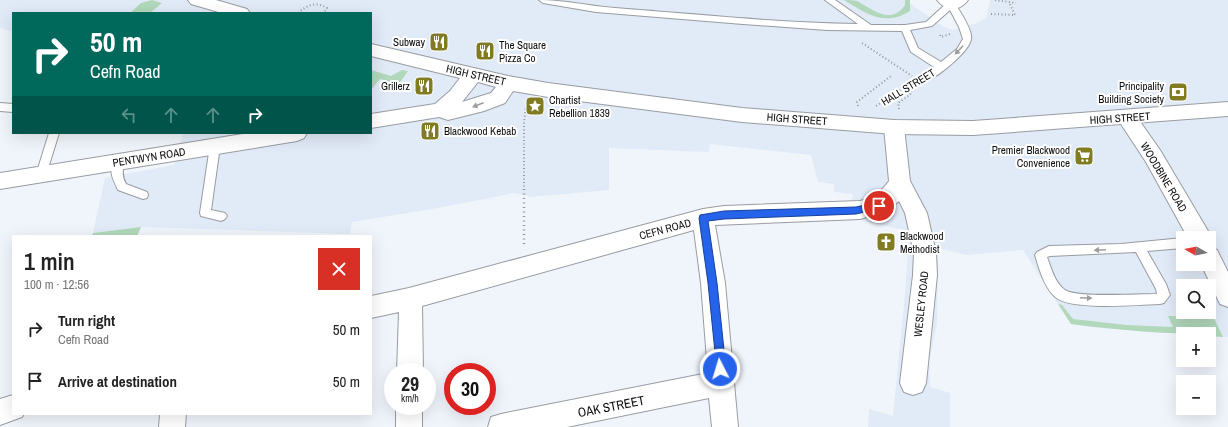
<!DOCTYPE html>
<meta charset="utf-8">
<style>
:root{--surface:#fff;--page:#f6f6f6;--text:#222;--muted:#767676}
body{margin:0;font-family:"Archivo Narrow",sans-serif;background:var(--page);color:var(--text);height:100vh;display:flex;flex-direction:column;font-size:15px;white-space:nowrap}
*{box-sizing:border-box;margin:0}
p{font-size:13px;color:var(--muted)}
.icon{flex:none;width:22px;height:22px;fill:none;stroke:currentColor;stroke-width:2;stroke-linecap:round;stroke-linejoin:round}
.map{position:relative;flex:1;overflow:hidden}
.panel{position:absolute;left:12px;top:235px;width:360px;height:180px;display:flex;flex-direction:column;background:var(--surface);border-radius:0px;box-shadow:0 4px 16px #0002}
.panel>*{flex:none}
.top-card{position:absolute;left:12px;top:12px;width:360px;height:122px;border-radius:0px;box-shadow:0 4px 16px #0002;background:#00695c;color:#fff;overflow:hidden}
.needle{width:26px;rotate:279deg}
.fabs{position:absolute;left:1176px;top:231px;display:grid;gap:8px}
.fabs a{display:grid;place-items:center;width:40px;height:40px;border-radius:0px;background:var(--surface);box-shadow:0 4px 16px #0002;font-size:20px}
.speed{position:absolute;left:384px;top:363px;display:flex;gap:8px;font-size:20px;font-weight:700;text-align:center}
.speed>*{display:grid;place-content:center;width:52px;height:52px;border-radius:50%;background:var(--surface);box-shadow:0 4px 16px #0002;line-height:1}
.speed small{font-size:10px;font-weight:400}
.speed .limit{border:6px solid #d22;background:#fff;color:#111}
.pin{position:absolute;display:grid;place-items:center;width:34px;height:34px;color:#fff;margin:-17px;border:2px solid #fff;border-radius:50%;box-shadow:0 1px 4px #0007}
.me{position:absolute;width:44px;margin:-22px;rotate:355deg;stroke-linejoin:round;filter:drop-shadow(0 0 3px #0008)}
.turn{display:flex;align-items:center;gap:14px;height:84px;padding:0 12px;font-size:18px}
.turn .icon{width:52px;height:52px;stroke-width:2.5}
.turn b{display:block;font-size:28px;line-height:34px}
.lanes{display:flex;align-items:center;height:38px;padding:0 12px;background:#0003;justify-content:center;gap:20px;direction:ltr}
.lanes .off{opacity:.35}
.round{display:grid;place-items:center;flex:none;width:42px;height:42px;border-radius:0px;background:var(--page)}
.overview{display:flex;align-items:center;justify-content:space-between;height:68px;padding:0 12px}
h1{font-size:24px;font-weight:600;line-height:30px}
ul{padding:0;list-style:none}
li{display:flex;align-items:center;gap:12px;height:52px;padding:0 12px}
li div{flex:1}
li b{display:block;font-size:15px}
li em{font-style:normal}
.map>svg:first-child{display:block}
</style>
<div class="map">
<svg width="1228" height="427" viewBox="0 0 1228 427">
<rect width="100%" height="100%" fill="#f0f5fb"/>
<!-- built -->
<path fill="#e1eaf7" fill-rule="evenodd" d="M0 0H905L944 27 953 30 977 23 986 18 990 0H1228V337L1209 336V334H1184L1100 328 1071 324 1023 250 966 255 938 248 937 324 929 362 930 387 950 393V427H868L869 409 893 416 905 295 909 231 855 219 852 204 853 194 834 192V184L818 182 811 155 710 144 709 152 609 148V190L531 197 515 193 438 208 352 222 350 234 141 227 93 233 105 178 174 165 183 133H371V13H13V32L0 28ZM1183 238H1209V264H1183ZM1183 286H1209V312H1183Z"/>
<!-- green -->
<path fill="#b1d8bb" d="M152 0 162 3 150 13H130L141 3Z
M844 0C848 0 853 0 857 1 872 9 891 26 905 5V0H910V11C884 27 867 14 844 0Z
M371 70 391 76 402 70 408 71 399 84 380 79 371 90Z
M141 227 137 236H92L93 233Z
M1058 304 1062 305 1073 319 1126 325 1173 327 1168 316 1203 317 1201 312H1209V308L1223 337 1209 336V334C1163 334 1117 330 1071 324Z"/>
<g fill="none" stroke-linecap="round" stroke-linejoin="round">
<defs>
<path id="lane" d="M539 0C564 0 589 6 615 8 696 14 777 23 858 24L825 0H835L871 25H905L926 22 948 2H954C959 10 973 30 971 39 970 51 937 78 926 81L921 78 934 67 911 52 902 31 827 30 743 24 596 12 543 3ZM950 10 959 27 963 39 957 49 941 62 918 48 910 30 932 26Z
M0 103 13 104V112L0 111Z
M49 133H59L46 175 45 178 41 179 37 178 36 175Z
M215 142 219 143 220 146 211 210 225 213 227 216 225 219 221 221 201 216 200 213 210 146 211 143Z
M118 158 122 159C126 168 119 172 126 184L147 192 148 195 147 198 143 199 118 190C113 179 108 171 114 159Z
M1183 238V248L1147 251 1166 284 1170 295 1164 303 1160 304C1136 305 1077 310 1058 299 1045 291 1039 268 1035 255L1037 252 1049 246 1121 244ZM1136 252 1156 289 1157 294C1140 294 1076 298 1065 290 1055 283 1051 268 1047 257L1050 256Z"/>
<path id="street" d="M937 0H968C960 12 945 11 937 0Z
M1127 111 1134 113 1160 150 1208 231 1211 238 1209 243V238H1188L1146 162 1117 118 1120 113Z
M894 120 901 122 904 127 910 181 927 213 936 253 937 275 926 383 922 392 913 395 904 392 900 383 913 275 914 253 905 213 899 201 887 211 860 219 715 225 725 283 738 427H712L709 398 567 427H488L491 417 501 414 708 373 701 283 694 230 422 306 423 372H397L399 312 371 318V296L409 288 703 209 724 206 860 201C873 198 881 192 889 181L884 127 887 122Z
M1209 247 1217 250 1228 272V307L1220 304 1201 264H1209Z
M13 395V414H24L22 417 0 425V399Z
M396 406H422V427H396Z
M160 414H186L185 427H159Z"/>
<path id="secondary" d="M188 0H216L247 9 250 13H222L191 4Z
M371 44 508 76 548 83 742 108 894 120 973 121 1228 102V116L973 135 894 134 742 122 548 97 513 91 505 103 484 111 448 120 439 117 371 128V114L435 104 450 91 460 78 371 56ZM478 82 496 87 491 93 462 102Z
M249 133H307L304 138 297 141 0 189V173Z"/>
</defs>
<!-- lane casing -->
<use href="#lane" stroke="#989ca2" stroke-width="2"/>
<!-- street casing -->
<use href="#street" stroke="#989ca2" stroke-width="2"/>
<!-- secondary casing -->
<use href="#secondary" stroke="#989ca2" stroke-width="2"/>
<!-- path-far1 -->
<path stroke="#93979b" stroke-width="2" stroke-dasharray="1 2.5" stroke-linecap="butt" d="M995 0 1016 3
M298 13C307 5 316 1 327 8L324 13
M991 14 1015 15 1009 2
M940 35 941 37 950 34
M862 43 912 76
M858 106 857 102 891 76
M876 106 904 87 913 85
M899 109 898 103 910 95 913 85
M524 190V123L526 106"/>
<!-- path -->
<path stroke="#93979b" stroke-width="2.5" stroke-dasharray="1 3.5" stroke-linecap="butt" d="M524 189V244"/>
<!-- lane -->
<use href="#lane" fill="#fff" fill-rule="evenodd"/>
<!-- street -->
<use href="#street" fill="#fff" fill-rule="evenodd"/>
<!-- secondary -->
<use href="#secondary" fill="#fff" fill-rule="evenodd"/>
</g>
<!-- one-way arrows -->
<defs><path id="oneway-solid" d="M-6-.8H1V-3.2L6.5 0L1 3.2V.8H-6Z"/></defs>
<g fill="#9e9e9f">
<use href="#oneway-solid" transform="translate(959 50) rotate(134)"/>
<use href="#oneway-solid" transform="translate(478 105) rotate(159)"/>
<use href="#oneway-solid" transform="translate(1100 250) rotate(178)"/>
<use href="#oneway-solid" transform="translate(1086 298) rotate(2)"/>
</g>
<!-- route -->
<path fill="#2563eb" stroke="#184099" d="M879 202 884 206 882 208 856 214 724 219 708 221 717 283 726 369 724 372 720 374 717 372 708 283 699 218 700 215 724 211 856 207Z"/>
<!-- icons -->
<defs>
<symbol id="restaurant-square" viewBox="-11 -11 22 22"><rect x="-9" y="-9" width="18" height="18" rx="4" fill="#817c22" stroke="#fff"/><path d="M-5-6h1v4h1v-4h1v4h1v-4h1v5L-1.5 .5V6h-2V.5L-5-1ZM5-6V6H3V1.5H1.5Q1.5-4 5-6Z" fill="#fff"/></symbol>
<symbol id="bank-square" viewBox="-11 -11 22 22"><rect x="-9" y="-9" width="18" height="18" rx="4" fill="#817c22" stroke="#fff"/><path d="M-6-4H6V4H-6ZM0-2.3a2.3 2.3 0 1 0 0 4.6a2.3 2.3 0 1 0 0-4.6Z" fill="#fff"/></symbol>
<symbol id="sight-square" viewBox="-11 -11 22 22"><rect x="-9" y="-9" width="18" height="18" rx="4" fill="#817c22" stroke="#fff"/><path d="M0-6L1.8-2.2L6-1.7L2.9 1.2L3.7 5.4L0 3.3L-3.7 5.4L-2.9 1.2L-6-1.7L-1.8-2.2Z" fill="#fff"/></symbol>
<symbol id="supermarket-square" viewBox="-11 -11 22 22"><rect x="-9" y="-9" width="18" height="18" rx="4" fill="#817c22" stroke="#fff"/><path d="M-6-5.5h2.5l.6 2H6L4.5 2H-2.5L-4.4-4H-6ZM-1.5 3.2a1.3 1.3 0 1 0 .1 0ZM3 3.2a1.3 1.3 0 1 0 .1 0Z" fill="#fff"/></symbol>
<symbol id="church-square" viewBox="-11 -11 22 22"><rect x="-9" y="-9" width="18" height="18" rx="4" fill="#817c22" stroke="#fff"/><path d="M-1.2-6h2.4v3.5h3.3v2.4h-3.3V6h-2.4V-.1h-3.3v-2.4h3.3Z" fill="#fff"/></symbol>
</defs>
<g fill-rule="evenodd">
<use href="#restaurant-square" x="428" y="31" width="22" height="22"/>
<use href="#restaurant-square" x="474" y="40" width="22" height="22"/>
<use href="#restaurant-square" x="413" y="75" width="22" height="22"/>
<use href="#bank-square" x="1167" y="81" width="22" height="22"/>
<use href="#sight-square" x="524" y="95" width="22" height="22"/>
<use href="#restaurant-square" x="419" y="120" width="22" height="22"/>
<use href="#supermarket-square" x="1073" y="145" width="22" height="22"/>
<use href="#church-square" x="875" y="231" width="22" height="22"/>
</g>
<g text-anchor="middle" stroke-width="4" stroke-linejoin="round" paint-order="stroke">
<!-- poi labels -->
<g font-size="11" fill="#0c0d0f" stroke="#fff" text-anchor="end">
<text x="425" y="46">Subway</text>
<text x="499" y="49" text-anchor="start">The Square<tspan x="499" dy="13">Pizza Co</tspan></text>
<text x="410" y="90">Grillerz</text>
<text x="1164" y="90">Principality<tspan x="1164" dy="13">Building Society</tspan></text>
<text x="549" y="104" text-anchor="start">Chartist<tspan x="549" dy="13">Rebellion 1839</tspan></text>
<text x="444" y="135" text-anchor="start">Blackwood Kebab</text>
<text x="1070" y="154">Premier Blackwood<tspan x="1070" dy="13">Convenience</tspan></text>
<text x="900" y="240" text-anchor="start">Blackwood<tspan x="900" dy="13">Methodist</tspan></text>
</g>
<!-- street labels -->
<g font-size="11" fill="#0c0d0f" stroke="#fff">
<text transform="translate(476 75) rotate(13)" y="4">HIGH STREET</text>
<text transform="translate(908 87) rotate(-31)" y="4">HALL STREET</text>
<text transform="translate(1120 118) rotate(-4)" y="4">HIGH STREET</text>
<text transform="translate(797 119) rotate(4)" y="4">HIGH STREET</text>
<text transform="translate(149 157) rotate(-9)" y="4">PENTWYN ROAD</text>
<text transform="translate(1164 177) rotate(59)" y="4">WOODBINE ROAD</text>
<text transform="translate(665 229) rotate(-15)" y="4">CEFN ROAD</text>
<text transform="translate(921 304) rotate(-84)" y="4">WESLEY ROAD</text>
</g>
<!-- near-street labels -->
<g font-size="13" fill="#0c0d0f" stroke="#fff">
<text transform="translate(611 406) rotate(-11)" y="5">OAK STREET</text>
</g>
</g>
</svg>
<div class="fabs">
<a><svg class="needle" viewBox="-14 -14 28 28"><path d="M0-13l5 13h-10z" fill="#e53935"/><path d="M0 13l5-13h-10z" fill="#767676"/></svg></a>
<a><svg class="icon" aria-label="search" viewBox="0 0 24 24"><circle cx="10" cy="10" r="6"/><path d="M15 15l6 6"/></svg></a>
<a>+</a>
<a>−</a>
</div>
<div class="speed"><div>29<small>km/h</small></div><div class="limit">30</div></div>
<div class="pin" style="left:879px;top:206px;background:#d93025"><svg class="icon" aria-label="arrive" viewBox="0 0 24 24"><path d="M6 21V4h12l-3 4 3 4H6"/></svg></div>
<svg class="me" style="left:720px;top:369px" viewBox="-20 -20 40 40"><circle r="17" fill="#2563eb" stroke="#fff" stroke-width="3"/><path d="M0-11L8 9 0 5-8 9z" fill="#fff"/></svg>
<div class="top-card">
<div class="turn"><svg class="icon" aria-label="right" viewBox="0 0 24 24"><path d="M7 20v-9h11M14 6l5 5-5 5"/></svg><div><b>50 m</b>Cefn Road</div></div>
<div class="lanes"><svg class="icon off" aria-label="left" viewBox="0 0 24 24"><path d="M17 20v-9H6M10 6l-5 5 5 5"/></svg><svg class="icon off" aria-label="ahead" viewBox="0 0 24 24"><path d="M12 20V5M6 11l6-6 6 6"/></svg><svg class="icon off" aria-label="ahead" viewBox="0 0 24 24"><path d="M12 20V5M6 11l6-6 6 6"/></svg><svg class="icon" aria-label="right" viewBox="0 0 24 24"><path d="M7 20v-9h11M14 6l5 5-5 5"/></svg></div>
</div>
<section class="panel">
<div class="overview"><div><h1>1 min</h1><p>100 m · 12:56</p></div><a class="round" style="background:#d93025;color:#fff"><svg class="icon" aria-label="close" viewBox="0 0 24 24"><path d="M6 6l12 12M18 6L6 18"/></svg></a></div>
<ul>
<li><svg class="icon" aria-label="right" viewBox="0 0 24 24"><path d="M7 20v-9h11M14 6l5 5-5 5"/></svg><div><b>Turn right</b><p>Cefn Road</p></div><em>50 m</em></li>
<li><svg class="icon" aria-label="arrive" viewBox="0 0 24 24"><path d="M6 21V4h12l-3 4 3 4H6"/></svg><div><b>Arrive at destination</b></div><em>50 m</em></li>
</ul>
</section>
</div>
